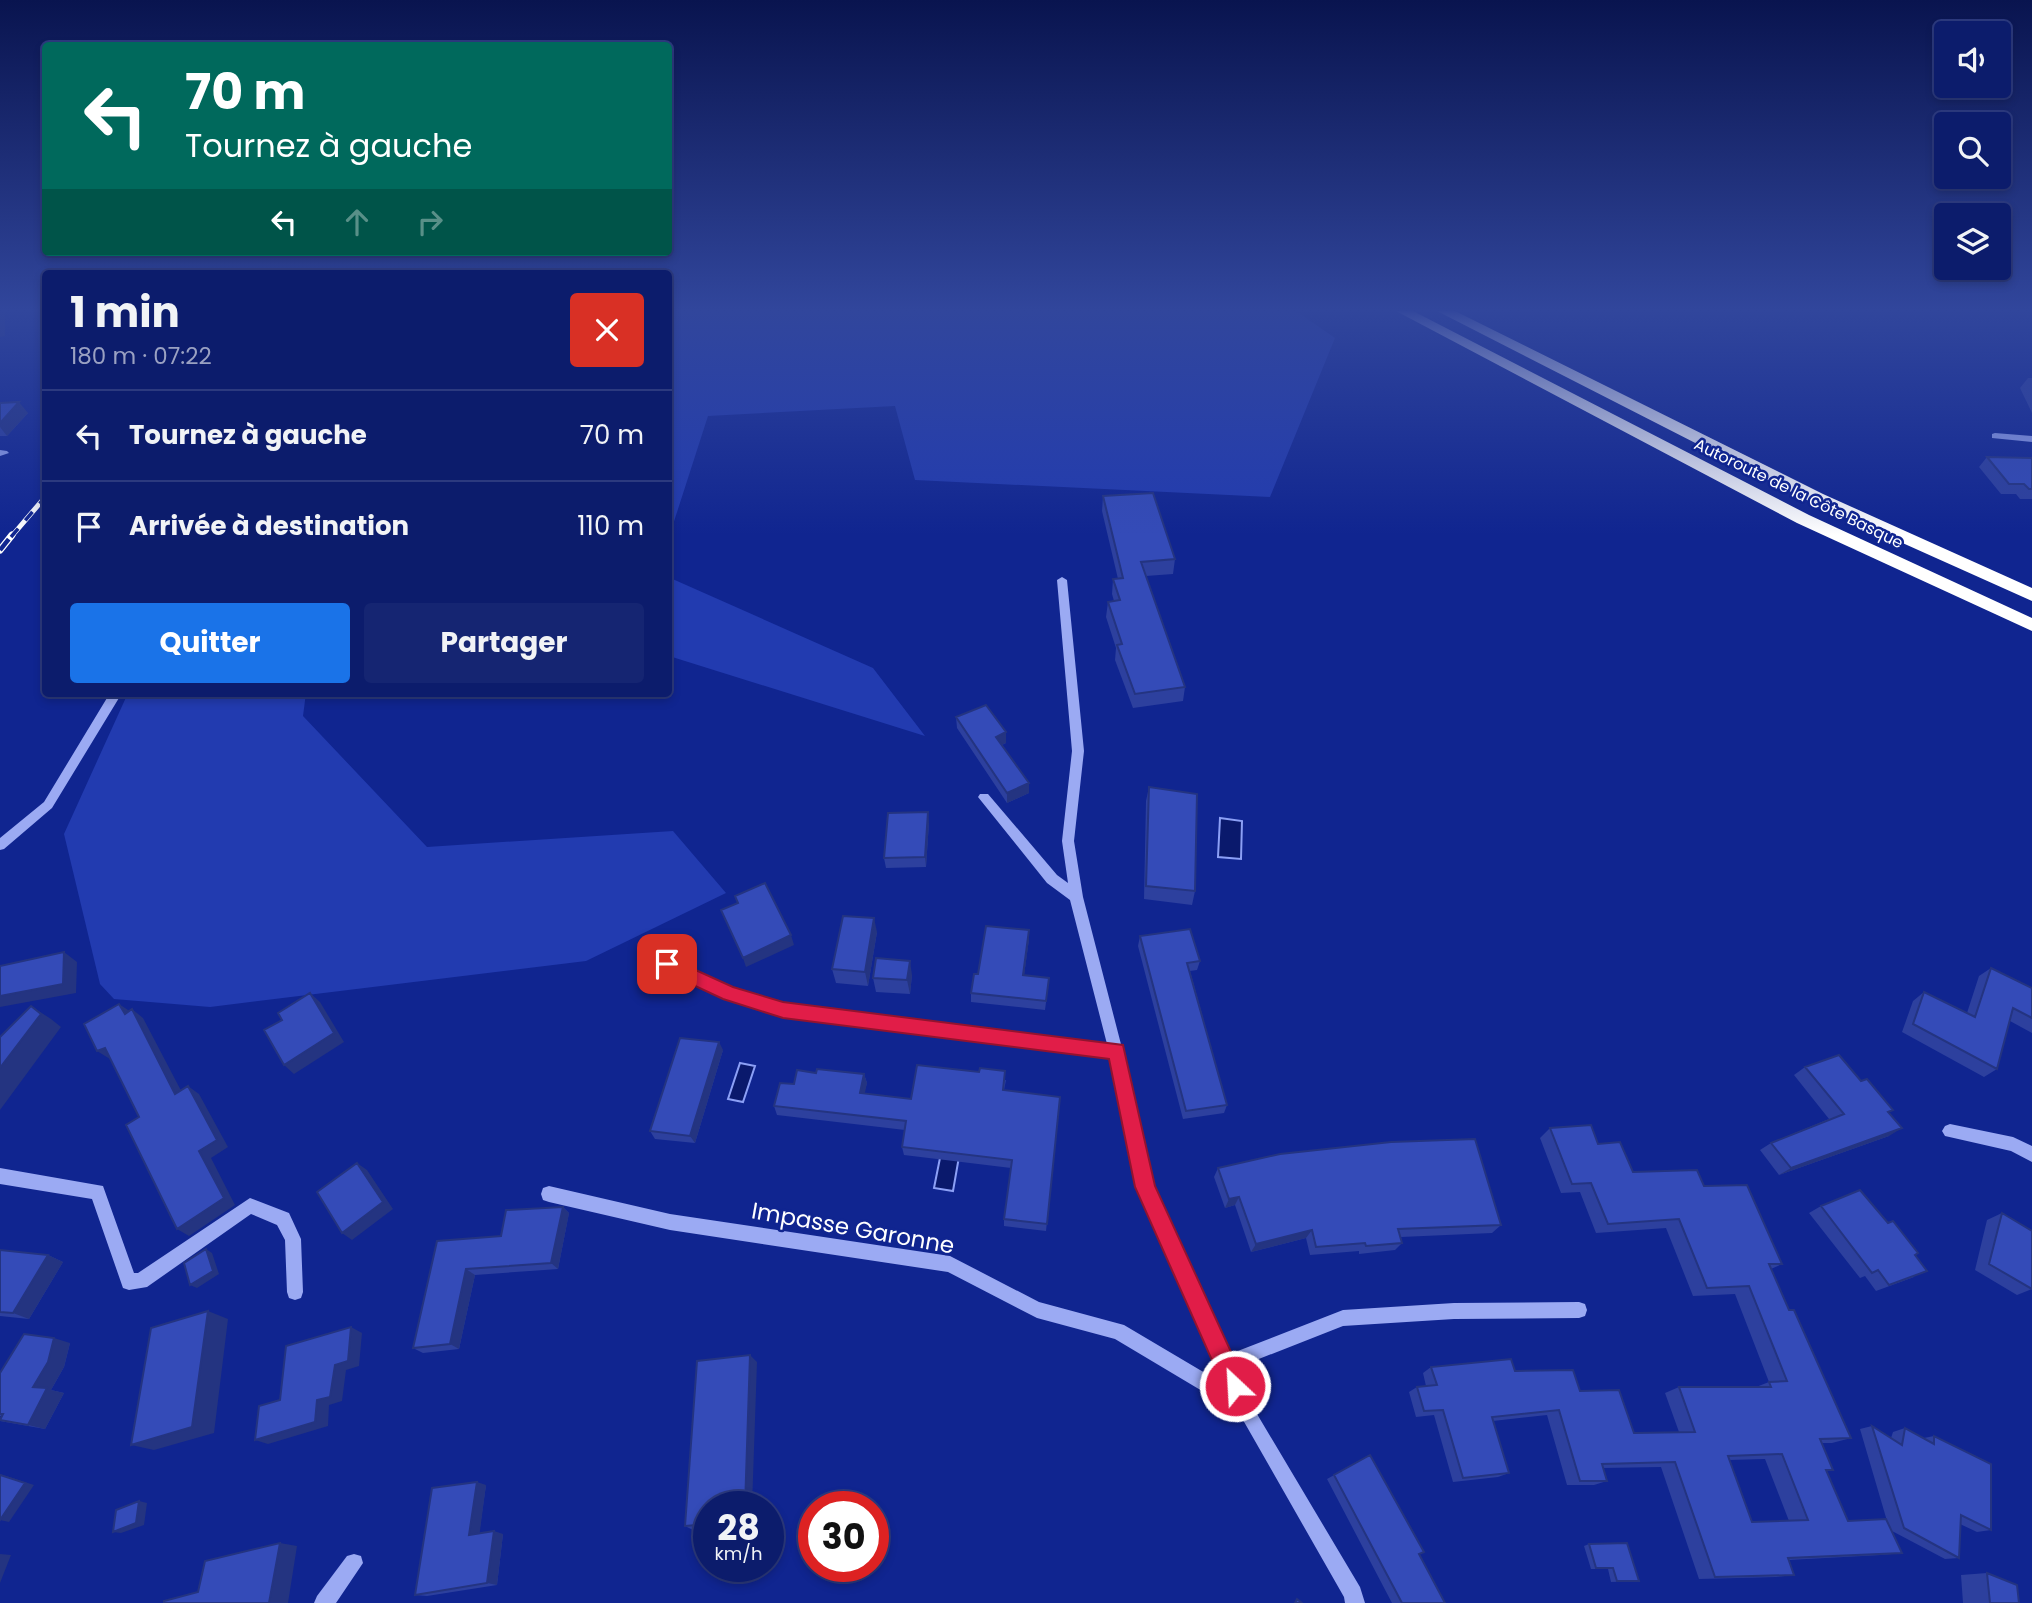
<!DOCTYPE html>
<html lang="fr">
<meta charset="utf-8">
<style>
:root{--surface:#0c1c6c;--page:#152572;--text:#f1f3f6;--muted:#9aa1c2;--line:#2c3a7f;--accent:#1a73e8}
body{margin:0;font-family:Poppins,sans-serif;background:var(--page);color:var(--text);height:100vh;display:flex;flex-direction:column;font-size:26px;white-space:nowrap}
*{box-sizing:border-box;margin:0}
p{font-size:23px;color:var(--muted)}
.icon{flex:none;width:38px;height:38px;fill:none;stroke:currentColor;stroke-width:2;stroke-linecap:round;stroke-linejoin:round}
.map{position:relative;flex:1;overflow:hidden}
.panel{position:absolute;left:42px;top:270px;width:630px;height:427px;display:flex;flex-direction:column;background:var(--surface);border-radius:7px;box-shadow:0 4px 10px #0003,0 0 0 2px var(--line)}
.panel>*{flex:none}
.guide{position:absolute;left:42px;top:42px;width:630px;height:214px;border-radius:7px;box-shadow:0 4px 10px #0003,0 0 0 2px var(--line);background:#00695c;color:#fff;overflow:hidden}
.tools{position:absolute;left:1934px;top:21px;display:grid;gap:14px}
.tools a{display:grid;place-items:center;width:77px;height:77px;border-radius:7px;background:var(--surface);box-shadow:0 4px 10px #0003,0 0 0 2px var(--line);font-size:35px}
.speed{position:absolute;left:693px;top:1491px;display:flex;gap:14px;font-size:35px;font-weight:700;text-align:center}
.speed>*{display:grid;place-content:center;width:91px;height:91px;border-radius:50%;background:var(--surface);box-shadow:0 4px 10px #0003,0 0 0 2px var(--line);line-height:1}
.speed small{font-size:18px;font-weight:400}
.speed .limit{border:10px solid #d22;background:#fff;color:#111}
.pin{position:absolute;display:grid;place-items:center;width:60px;height:60px;color:#fff;margin:-30px;border-radius:14px;box-shadow:0 4px 10px #0006}
.me{position:absolute;width:77px;margin:-38px;rotate:335deg;stroke-linejoin:round;filter:drop-shadow(0 0 5px #0008)}
.turn{display:flex;align-items:center;gap:24px;height:147px;padding:0 28px;font-size:32px}
.turn .icon{width:91px;height:91px;stroke-width:2.5}
.turn b{display:block;font-size:49px;line-height:60px}
.lanes{display:flex;align-items:center;height:66px;padding:0 28px;background:#0003;justify-content:center;gap:35px;direction:ltr}
.lanes .off{opacity:.35}
.round{display:grid;place-items:center;flex:none;width:74px;height:74px;border-radius:7px;background:var(--page)}
.head{display:flex;align-items:center;justify-content:space-between;height:119px;padding:0 28px}
h1{font-size:42px;font-weight:700;line-height:52px}
.action{display:flex;gap:14px;margin-top:auto;padding:14px 28px}
.action a{flex:1;height:80px;border-radius:7px;background:var(--accent);color:#fff;font-size:28px;font-weight:700;line-height:80px;text-align:center}
.action a+a{background:var(--page);color:var(--text)}
ul{padding:0;list-style:none}
li{display:flex;align-items:center;gap:21px;height:91px;padding:0 28px;border-top:2px solid var(--line)}
li div{flex:1}
li b{display:block;font-size:26px}
li em{font-style:normal}
.map>svg:first-child{display:block}
</style>
<div class="map">
<svg width="2032" height="1603" viewBox="0 0 2032 1603">
<rect width="100%" height="100%" fill="#102590"/>
<!-- green -->
<path fill="#223bb0" d="M669 311H1296L1335 338 1270 497 915 480 895 406 708 416 669 537Z
M668 577 873 668 925 736 669 656Z
M128 693H306L303 716 427 847 673 831 726 893 586 961 210 1007 114 999 100 984 64 834Z"/>
<!-- water -->
<path fill="#0a196c" stroke="#8ca0f6" stroke-width="2" d="M1220 818 1242 821 1241 859 1218 857Z
M740 1063 755 1066 743 1102 728 1099Z
M942 1148 960 1151 953 1191 934 1188Z"/>
<g fill="none" stroke-linecap="round" stroke-linejoin="round">
<!-- minor -->
<path fill="#9baaf3" fill-rule="evenodd" d="M1995 433 2032 436V442L1992 438V434Z
M0 450 7 451 9 453 0 456Z
M1062 577 1067 580 1084 751 1074 841 1083 897 1123 1052 1153 1186 1230 1354 1343 1310 1454 1303 1579 1302 1585 1304 1587 1310 1585 1316 1579 1318 1454 1319 1343 1326 1236 1368 1257 1414 1360 1587 1365 1603H1345L1344 1597 1239 1413 1115 1339 1037 1318 948 1272 670 1230 549 1202 543 1200 541 1194 543 1188 549 1186 670 1214 950 1256 1039 1302 1124 1325 1227 1386 1137 1187 1110 1058 783 1016 724 998 662 968 660 964 662 960 667 958 732 989 783 1004 1107 1044 1070 900 1047 883 978 797 980 794H988L1057 875 1068 883 1062 841 1072 751 1057 580Z
M110 693H122L52 808 4 849 0 850V838L44 802Z
M1950 1124 2013 1137 2032 1146V1162L2011 1151 1945 1136 1942 1131 1945 1126Z
M0 1168 103 1186 134 1273H138L250 1198 289 1213 301 1239 303 1292 301 1298 295 1300 289 1298 287 1292 285 1240 277 1225 251 1214 147 1287 129 1290 123 1288 92 1199 0 1184Z
M354 1554 361 1556 363 1563 336 1603H314L317 1596 347 1556Z"/>
<!-- highway -->
<path fill="#fff" fill-rule="evenodd" d="M1396 311H1413L1809 515 2032 618V631L1797 523Z
M1437 311H1455L1823 494 2032 588V601L1811 502Z"/>
<defs>
<path id="rail-far1" d="M11 537 46 496"/>
<path id="rail" d="M0 550 12 535"/>
</defs>
<!-- rail-far1 casing -->
<use href="#rail-far1" stroke="#fff" stroke-width="5"/>
<!-- rail casing -->
<use href="#rail" stroke="#fff" stroke-width="7"/>
<!-- rail-far1 -->
<use href="#rail-far1" stroke="#102590" stroke-width="3.5" stroke-dasharray="11" stroke-linecap="butt"/>
<!-- rail -->
<use href="#rail" stroke="#102590" stroke-width="4.5" stroke-dasharray="14" stroke-linecap="butt"/>
</g>
<!-- wall -->
<path fill="#2d409e" fill-rule="evenodd" d="M2028 378H2032V413L2020 388Z
M0 403 28 413 7 436H0Z
M1987 457 2032 458V499H2020L2016 494H2001L1979 467Z
M1103 496 1175 559 1173 574 1146 576 1185 687 1183 701 1133 708 1115 660 1116 648 1106 617 1108 602 1114 601 1112 594 1113 579H1118L1102 511Z
M956 717 1006 743 1002 745 1029 793 1007 803 957 728Z
M1149 787 1195 891 1192 905 1144 899 1146 801Z
M929 822 926 867 886 868 884 858Z
M1029 930V939L1024 975 1048 987 1045 1010 971 1002V993L978 974Z
M877 932 868 986 836 983 832 969Z
M1140 936 1200 961 1197 970 1190 971 1227 1105 1224 1113 1183 1119 1138 946Z
M1991 968 2032 988V1033L2010 1021 1997 1069 1984 1077 1902 1032 1913 1001 1924 992 1967 1013 1979 976Z
M912 975 910 994 876 992 873 978Z
M723 1050 695 1143 655 1139 650 1131Z
M1805 1067 1889 1112V1136L1779 1175 1760 1150 1771 1143 1829 1119 1794 1075Z
M816 1073 864 1074 867 1083 864 1093 911 1099 1006 1080 1004 1090 1060 1097 1046 1231 1004 1226V1219L1011 1168 904 1155 902 1147 905 1130 777 1115 774 1106 794 1084Z
M1550 1128 1598 1144 1633 1172 1704 1186 1782 1264 1771 1269 1789 1310 1851 1438 1832 1443H1821L1833 1470 1826 1471 1848 1521H1887L1860 1429 1872 1426 1891 1438 1893 1432 1905 1428 1924 1438 1934 1436 1991 1530 1977 1532 1960 1524 1959 1558 1945 1559 1892 1531 1902 1553 1881 1555 1788 1560 1794 1575 1776 1577 1699 1579 1661 1467 1603 1468 1607 1481 1594 1485H1567L1547 1415 1493 1421 1509 1473 1498 1477 1453 1482 1434 1415 1416 1417 1409 1392 1417 1387 1426 1386 1423 1373 1431 1367 1515 1371 1580 1391 1634 1433 1679 1432 1665 1393 1679 1387H1756L1769 1382 1735 1294 1693 1296 1666 1228 1596 1233 1580 1192 1561 1193 1540 1138ZM1765 1459 1789 1521 1752 1522 1729 1460Z
M1218 1168 1501 1225 1492 1233 1401 1237 1402 1243 1395 1250 1359 1254V1251L1310 1255 1306 1238 1251 1252 1235 1205 1225 1208 1214 1177Z
M1821 1206 1915 1255 1914 1277 1876 1291 1865 1276 1860 1278 1809 1213Z
M563 1207 569 1213 558 1269 475 1275 459 1349 423 1353 413 1348 437 1241 501 1236Z
M2002 1213 2032 1289 2017 1295 1975 1270 1987 1220Z
M0 1250 48 1255 63 1262 29 1319 0 1316Z
M70 1343 64 1367 51 1390 64 1393 45 1429 0 1421 1 1416H0V1373Z
M757 1362 709 1507V1528L693 1530 685 1526Z
M1370 1455 1419 1554 1445 1603H1392L1327 1479Z
M486 1485 479 1534H503L497 1585 427 1596 415 1595Z
M1589 1544 1639 1581 1611 1582 1608 1569H1591L1584 1546Z
M1987 1573 2019 1603H1963L1961 1575Z"/>
<!-- shaded-wall -->
<path fill="#243481" d="M0 311H5V336L0 337Z
M19 402 28 413 7 436 0 427V423Z
M1006 732V743L996 747V737Z
M1029 783V793L1007 803V793Z
M928 812 929 822 926 867 925 857Z
M874 918 877 932 868 986 865 972Z
M1029 930V939L1023 984V975Z
M791 935 794 945 746 967 743 958Z
M64 952 77 962 76 993 0 1007V996Z
M910 961 912 975 910 994 907 980Z
M310 993 320 1002 344 1042 294 1074 284 1065Z
M119 1004 131 1012 125 1014Z
M31 1006 51 1019 61 1027 0 1110V1068Z
M132 1009 143 1018 187 1102 175 1094Z
M719 1042 723 1050 695 1143 690 1136Z
M105 1048 117 1056 110 1059 97 1051Z
M864 1074 867 1083 863 1102 860 1093Z
M188 1086 199 1094 228 1147 211 1158 235 1205 189 1236 177 1229 199 1151Z
M1902 1128 1889 1136 1779 1175 1791 1168Z
M357 1163 367 1170 393 1209 352 1240 342 1233Z
M1239 1197 1235 1205 1225 1208 1229 1199Z
M563 1207 569 1213 558 1269 551 1263Z
M1312 1230 1306 1238 1251 1252 1256 1244Z
M206 1249 212 1253 219 1274 197 1288 190 1285Z
M48 1255 63 1262 29 1319 13 1313Z
M466 1269 475 1275 459 1349 450 1344Z
M208 1311 228 1319 214 1433 154 1450 131 1445Z
M351 1327 362 1333 359 1366 346 1370 342 1401 329 1405 328 1426 268 1444 255 1440 317 1400 335 1365Z
M54 1338 70 1343 64 1367 51 1390 64 1393 45 1429 28 1425 33 1387Z
M750 1355 757 1362 752 1507H745Z
M0 1474 34 1485 9 1522 0 1520Z
M477 1482 486 1485 479 1538 469 1535Z
M139 1501 147 1503 144 1525 121 1533 113 1532Z
M494 1531 503 1534 497 1585 487 1583Z
M280 1543 297 1546 288 1603H269Z
M0 1554 11 1555 0 1583Z"/>
<!-- building -->
<path fill="#344bb8" stroke="#243481" stroke-width="2" fill-rule="evenodd" d="M19 402 0 423V403Z
M1987 457 2032 458V489H2029L2024 484H2009Z
M1153 493 1175 559 1141 562 1185 687 1135 694 1117 645 1122 644 1108 602 1120 600 1113 579 1123 578 1103 496Z
M986 705 1006 732 996 737 1029 783 1007 793 956 717Z
M1149 787 1197 794 1195 891 1146 886Z
M928 812 925 857 884 858 888 813Z
M765 883 791 935 743 958 721 910 738 903 735 896Z
M843 916 874 918 865 972 832 969Z
M986 926 1029 930 1023 975 1049 978 1046 1001 971 993 974 974H978Z
M1190 929 1200 961 1187 963 1227 1105 1186 1111 1140 936Z
M64 952 63 984 0 996V966Z
M876 958 910 961 907 980 873 978Z
M1991 968 2032 988V1018L2013 1008 1997 1069 1913 1024 1924 992 1975 1017Z
M310 993 334 1033 284 1065 264 1030 282 1020 278 1013Z
M119 1004 125 1014 132 1009 175 1094 188 1086 217 1140 199 1151 224 1198 177 1229 126 1125 139 1117 105 1048 97 1051 84 1024Z
M31 1006 41 1014 0 1068V1037Z
M680 1038 719 1042 690 1136 650 1131Z
M1839 1055 1861 1081 1867 1079 1893 1110 1888 1112 1902 1128 1791 1168 1771 1143 1844 1114 1805 1067Z
M917 1065 979 1072 980 1068 1005 1071 1003 1090 1060 1097 1047 1224 1004 1219 1012 1160 902 1147 906 1121 774 1106 780 1083 794 1084 797 1070 816 1073 817 1069 864 1074 860 1093 911 1099Z
M1591 1125 1598 1144 1620 1142 1633 1172 1697 1170 1704 1186 1747 1185 1782 1264H1769L1789 1310H1794L1851 1438 1820 1439 1833 1470H1826L1848 1521 1886 1519 1902 1553 1788 1558 1794 1575 1715 1577 1675 1462 1602 1464 1607 1481H1580L1559 1410 1492 1417 1509 1473 1463 1478 1443 1410 1424 1411 1417 1387 1437 1385 1431 1367 1511 1359 1515 1371 1573 1370 1580 1391 1619 1390 1634 1433 1695 1432 1679 1387H1771L1769 1382 1787 1381 1749 1286 1707 1288 1679 1219 1608 1224 1591 1183 1572 1184 1550 1128ZM1782 1454 1808 1520 1752 1522 1728 1456Z
M1475 1139 1501 1225 1398 1229 1402 1243 1366 1246 1365 1243 1316 1247 1312 1230 1256 1244 1239 1197 1229 1199 1218 1168 1280 1154 1391 1142Z
M357 1163 383 1202 342 1233 317 1192Z
M1860 1190 1888 1223 1893 1221 1918 1253 1915 1255 1927 1271 1889 1285 1878 1270 1872 1273 1821 1206Z
M563 1207 551 1263 466 1269 450 1344 413 1348 437 1241 501 1236 506 1210Z
M2002 1213 2032 1231V1289L1989 1264Z
M206 1249 213 1271 190 1285 184 1263Z
M0 1250 48 1255 13 1313 0 1312Z
M208 1311 192 1427 131 1445 151 1328Z
M351 1327 348 1361 335 1365 330 1397 317 1400 315 1422 255 1440 259 1406 280 1400 286 1346Z
M24 1334 54 1338 48 1362 33 1387 47 1388 28 1425 0 1420 3 1414H0V1373Z
M750 1355 745 1507H709V1524L685 1526 697 1361Z
M1872 1426 1902 1445 1905 1428 1934 1444V1436L1991 1464V1530L1961 1515 1959 1558 1904 1528Z
M1370 1455 1424 1552 1419 1554 1445 1603H1402L1334 1475Z
M0 1475 25 1483 0 1520Z
M477 1482 469 1535 494 1531 487 1583 415 1595 432 1488Z
M139 1501 136 1523 113 1532 116 1510Z
M280 1543 269 1603H164V1601L198 1592 205 1561Z
M1627 1543 1639 1581H1617L1613 1568H1596L1589 1544Z
M1987 1573 2017 1585 2019 1603H1990Z
M1297 1599 1302 1603H1295Z"/>
<!-- sky -->
<linearGradient id="sky" x2="0" y2="1"><stop stop-color="#09144f"/><stop offset="0.58" stop-color="#31469c"/><stop offset="1" stop-color="#31469c" stop-opacity="0"/></linearGradient>
<rect width="2032" height="535" fill="url(#sky)"/>
<!-- route -->
<path fill="#e11d48" stroke="#92132f" stroke-width="2" d="M667 957 733 987 783 1002 1123 1045 1155 1186 1243 1378 1246 1386 1243 1394 1235 1397 1227 1394 1135 1187 1109 1059 783 1018 723 999 661 970 658 964Z"/>
<g text-anchor="middle" stroke-width="5" stroke-linejoin="round" paint-order="stroke">
<!-- far-street labels -->
<g font-size="16" fill="#fff" stroke="#102590">
<text transform="translate(1799 493) rotate(26)" y="6">Autoroute de la Côte Basque</text>
</g>
<!-- near-street labels -->
<g font-size="23" fill="#fff" stroke="#102590">
<text transform="translate(853 1228) rotate(10)" y="8">Impasse Garonne</text>
</g>
</g>
</svg>
<div class="tools">
<a><svg class="icon" aria-label="sound" viewBox="0 0 24 24"><path d="M4 9h4l5-4v14l-5-4H4zM17 9q2 3 0 6"/></svg></a>
<a><svg class="icon" aria-label="search" viewBox="0 0 24 24"><circle cx="10" cy="10" r="6"/><path d="M15 15l6 6"/></svg></a>
<a><svg class="icon" aria-label="layers" viewBox="0 0 24 24"><path d="M12 4l9 5-9 5-9-5zM3 14l9 5 9-5"/></svg></a>
</div>
<div class="speed"><div>28<small>km/h</small></div><div class="limit">30</div></div>
<div class="pin" style="left:667px;top:964px;background:#d93025"><svg class="icon" aria-label="arrive" viewBox="0 0 24 24"><path d="M6 21V4h12l-3 4 3 4H6"/></svg></div>
<svg class="me" style="left:1235px;top:1386px" viewBox="-20 -20 40 40"><circle r="17" fill="#e11d48" stroke="#fff" stroke-width="3"/><path d="M0-11L8 9 0 5-8 9z" fill="#fff"/></svg>
<div class="guide">
<div class="turn"><svg class="icon" aria-label="left" viewBox="0 0 24 24"><path d="M17 20v-9H6M10 6l-5 5 5 5"/></svg><div><b>70 m</b>Tournez à gauche</div></div>
<div class="lanes"><svg class="icon" aria-label="left" viewBox="0 0 24 24"><path d="M17 20v-9H6M10 6l-5 5 5 5"/></svg><svg class="icon off" aria-label="ahead" viewBox="0 0 24 24"><path d="M12 20V5M6 11l6-6 6 6"/></svg><svg class="icon off" aria-label="right" viewBox="0 0 24 24"><path d="M7 20v-9h11M14 6l5 5-5 5"/></svg></div>
</div>
<section class="panel">
<div class="head"><div><h1>1 min</h1><p>180 m · 07:22</p></div><a class="round" style="background:#d93025;color:#fff"><svg class="icon" aria-label="close" viewBox="0 0 24 24"><path d="M6 6l12 12M18 6L6 18"/></svg></a></div>
<ul>
<li><svg class="icon" aria-label="left" viewBox="0 0 24 24"><path d="M17 20v-9H6M10 6l-5 5 5 5"/></svg><div><b>Tournez à gauche</b></div><em>70 m</em></li>
<li><svg class="icon" aria-label="arrive" viewBox="0 0 24 24"><path d="M6 21V4h12l-3 4 3 4H6"/></svg><div><b>Arrivée à destination</b></div><em>110 m</em></li>
</ul>
<div class="action"><a>Quitter</a><a>Partager</a></div>
</section>
</div>
